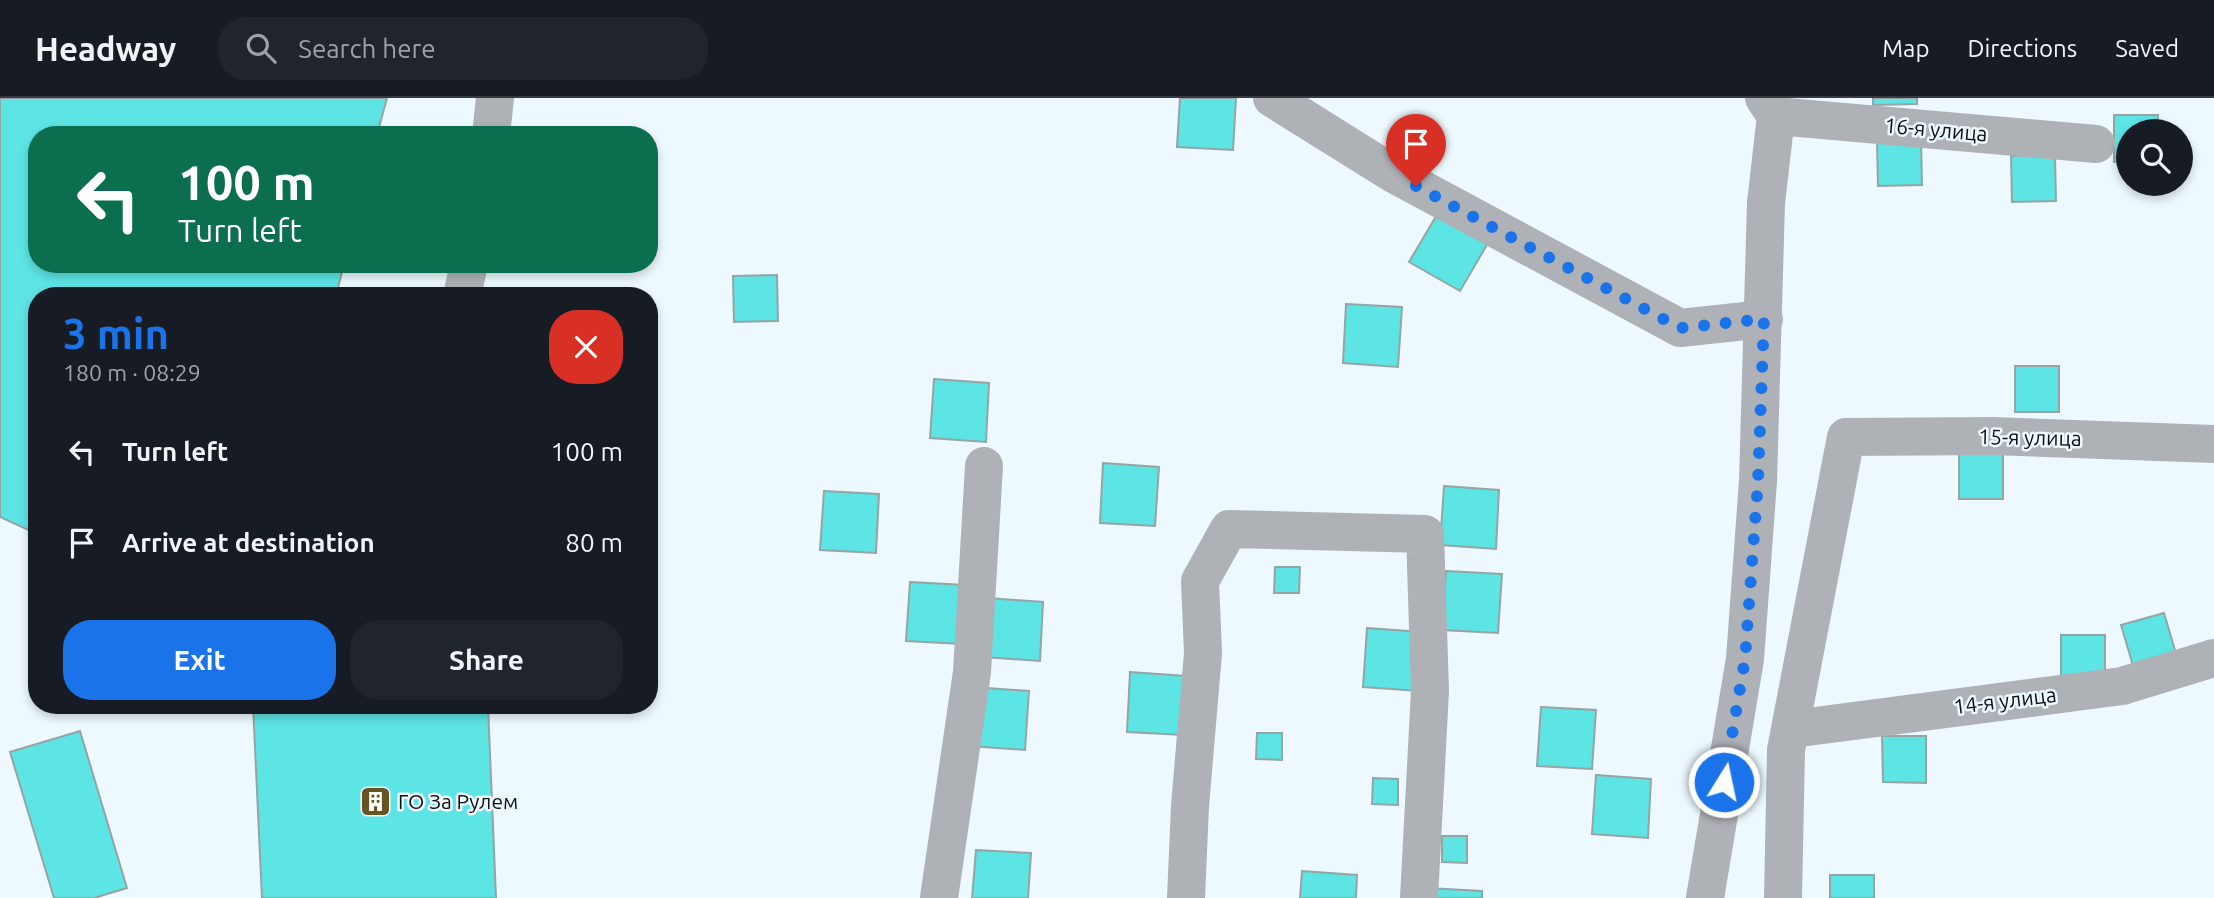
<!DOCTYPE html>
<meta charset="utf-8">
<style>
:root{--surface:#171b24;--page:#20242c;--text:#f1f3f6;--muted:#9ea1a6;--line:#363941;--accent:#1a73e8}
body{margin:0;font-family:Ubuntu,sans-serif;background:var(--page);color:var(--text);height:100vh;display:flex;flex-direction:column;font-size:26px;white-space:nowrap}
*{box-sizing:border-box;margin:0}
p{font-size:23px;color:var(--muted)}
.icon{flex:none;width:38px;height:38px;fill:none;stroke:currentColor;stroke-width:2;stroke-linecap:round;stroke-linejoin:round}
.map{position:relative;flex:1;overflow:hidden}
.sheet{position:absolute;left:28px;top:189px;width:630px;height:427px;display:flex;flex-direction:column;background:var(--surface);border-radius:28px;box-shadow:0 4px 10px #0003}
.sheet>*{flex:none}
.banner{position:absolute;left:28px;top:28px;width:630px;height:147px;border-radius:28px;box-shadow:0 4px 10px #0003;background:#0b6e4f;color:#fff;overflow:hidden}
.controls{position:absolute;left:2116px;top:21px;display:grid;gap:14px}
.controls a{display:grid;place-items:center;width:77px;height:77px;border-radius:50%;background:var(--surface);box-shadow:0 4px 10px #0003;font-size:35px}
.pin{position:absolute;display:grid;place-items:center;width:60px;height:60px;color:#fff;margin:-72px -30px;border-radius:50% 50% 50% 0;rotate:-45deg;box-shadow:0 0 7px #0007}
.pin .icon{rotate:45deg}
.me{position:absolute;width:77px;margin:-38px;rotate:10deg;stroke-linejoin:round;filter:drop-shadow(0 0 5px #0008)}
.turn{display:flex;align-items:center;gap:24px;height:147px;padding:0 35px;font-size:32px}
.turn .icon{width:91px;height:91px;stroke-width:2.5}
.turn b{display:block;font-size:49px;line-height:60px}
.round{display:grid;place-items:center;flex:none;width:74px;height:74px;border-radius:28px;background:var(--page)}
.headline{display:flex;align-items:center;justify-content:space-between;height:119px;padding:0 35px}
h1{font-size:42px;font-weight:600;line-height:52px;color:var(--accent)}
.action{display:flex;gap:14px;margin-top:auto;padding:14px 35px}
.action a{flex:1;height:80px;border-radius:28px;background:var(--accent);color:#fff;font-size:28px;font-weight:600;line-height:80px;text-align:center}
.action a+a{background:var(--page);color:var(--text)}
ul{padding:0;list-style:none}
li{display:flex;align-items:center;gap:21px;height:91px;padding:0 35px}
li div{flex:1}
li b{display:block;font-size:26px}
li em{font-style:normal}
header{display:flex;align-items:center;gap:42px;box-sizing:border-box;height:98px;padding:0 35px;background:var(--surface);border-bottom:2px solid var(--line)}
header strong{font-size:33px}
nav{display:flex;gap:38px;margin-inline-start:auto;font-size:24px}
.search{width:490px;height:63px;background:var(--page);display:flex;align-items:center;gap:18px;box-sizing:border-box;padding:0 24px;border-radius:28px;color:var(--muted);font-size:26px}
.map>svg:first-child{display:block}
</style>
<header>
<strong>Headway</strong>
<div class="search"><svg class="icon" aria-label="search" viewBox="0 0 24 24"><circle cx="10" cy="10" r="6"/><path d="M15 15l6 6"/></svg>Search here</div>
<nav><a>Map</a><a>Directions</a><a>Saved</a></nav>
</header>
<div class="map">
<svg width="2214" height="800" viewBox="0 0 2214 800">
<rect width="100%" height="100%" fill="#edf9fe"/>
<!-- building -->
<path fill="#5de4e5" stroke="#94a5a4" stroke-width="2" d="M0 0H387L377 37H37V166H344L336 198H37V436L0 419Z
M1180 0H1236L1233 52 1177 49Z
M1873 0H1917V6L1873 7Z
M2114 17H2158V33H2128V63L2114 64Z
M1921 41 1922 87 1878 88 1877 42Z
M2055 57 2056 103 2012 104 2011 58Z
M1438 115 1488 145 1460 193 1409 164Z
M777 177 778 223 734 224 733 178Z
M1346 206 1402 209 1398 269 1343 265Z
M2015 268H2059V314H2015Z
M934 281 989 285 986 344 930 340Z
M1959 355H2003V401H1959Z
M1103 365 1159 369 1155 428 1100 425Z
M1444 388 1499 392 1496 451 1440 447Z
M824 393 879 396 876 455 820 452Z
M1275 469H1300L1299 495H1274Z
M1446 473 1502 476 1498 535 1442 532Z
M910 484 965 487 962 546 906 543Z
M988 500 1043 504 1040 563 984 559Z
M2164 515 2177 559 2134 571 2121 527Z
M1367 530 1422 534 1419 593 1363 589Z
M2061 537H2105V583H2061Z
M1130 574 1186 578 1183 637 1127 634Z
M973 589 1029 593 1025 652 970 648Z
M253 607H488L496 800H262Z
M1541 609 1596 612 1592 671 1537 668Z
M80 633 127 790 94 800H54L10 654Z
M1257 635H1282V662L1256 661Z
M1882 638H1926V685L1883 684Z
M1596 677 1651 681 1648 740 1592 736Z
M1373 680 1398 681V707L1372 706Z
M1442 738H1467V765L1442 764Z
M976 752 1031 755 1028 800H972Z
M1302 773 1357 777 1356 800H1300Z
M1830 777H1874V800H1830Z
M1427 790 1482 793V800H1426Z"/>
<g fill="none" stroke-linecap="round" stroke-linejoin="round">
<!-- minor -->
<path stroke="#aeb2b7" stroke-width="38" d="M1272 0 1392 75 1680 230 1764 221
M1776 18 2096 46
M491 37 495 0
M462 198 469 166
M1792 631 2122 588 2214 560
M939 800 972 574 984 368
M1186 800 1190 708 1203 555 1200 483 1229 431 1425 436 1430 593 1419 800
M1705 800 1745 561 1758 383 1766 105 1776 18 1764 0
M1783 800 1786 652 1846 339 1993 338 2214 346"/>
</g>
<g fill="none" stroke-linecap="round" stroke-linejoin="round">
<!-- route -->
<path stroke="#1a73e8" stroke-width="12" stroke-dasharray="0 21.6" d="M1416 88 1680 230 1764 221 1758 383 1745 561 1724 684"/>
</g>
<!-- icons -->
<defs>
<symbol id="building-square" viewBox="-11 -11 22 22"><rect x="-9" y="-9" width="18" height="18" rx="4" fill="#665321" stroke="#edf9fe"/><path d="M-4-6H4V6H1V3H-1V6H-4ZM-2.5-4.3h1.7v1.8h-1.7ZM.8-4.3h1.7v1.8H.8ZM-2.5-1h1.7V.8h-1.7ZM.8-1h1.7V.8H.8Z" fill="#fff"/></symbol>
</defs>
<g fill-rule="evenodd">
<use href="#building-square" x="358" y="686" width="35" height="35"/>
</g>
<g text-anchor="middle" stroke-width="5" stroke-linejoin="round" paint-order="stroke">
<!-- street labels -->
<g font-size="21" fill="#0c1214" stroke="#edf9fe">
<text transform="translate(1936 32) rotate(5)" y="7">16-я улица</text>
<text transform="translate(2030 340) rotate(1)" y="7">15-я улица</text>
<text transform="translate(2005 603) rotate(-7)" y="7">14-я улица</text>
</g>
<!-- poi labels -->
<g font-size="21" fill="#0c1214" stroke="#edf9fe" text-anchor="start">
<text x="398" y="711">ГО За Рулем</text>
</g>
</g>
</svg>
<div class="controls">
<a><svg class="icon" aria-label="search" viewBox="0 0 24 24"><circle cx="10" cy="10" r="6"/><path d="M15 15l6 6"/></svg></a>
</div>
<div class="pin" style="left:1416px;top:88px;background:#d93025"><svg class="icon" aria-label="arrive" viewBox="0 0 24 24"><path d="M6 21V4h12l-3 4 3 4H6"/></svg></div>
<svg class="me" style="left:1724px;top:684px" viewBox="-20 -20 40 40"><circle r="17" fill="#1a73e8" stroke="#fff" stroke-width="3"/><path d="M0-11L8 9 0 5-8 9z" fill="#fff"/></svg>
<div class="banner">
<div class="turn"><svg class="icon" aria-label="left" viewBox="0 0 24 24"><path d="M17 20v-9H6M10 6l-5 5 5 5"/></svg><div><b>100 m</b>Turn left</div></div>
</div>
<section class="sheet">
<div class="headline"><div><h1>3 min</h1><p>180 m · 08:29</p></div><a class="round" style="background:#d93025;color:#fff"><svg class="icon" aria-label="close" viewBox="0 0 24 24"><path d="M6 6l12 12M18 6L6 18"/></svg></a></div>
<ul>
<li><svg class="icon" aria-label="left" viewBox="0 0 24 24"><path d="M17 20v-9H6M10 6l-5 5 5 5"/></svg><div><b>Turn left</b></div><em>100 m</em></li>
<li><svg class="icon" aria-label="arrive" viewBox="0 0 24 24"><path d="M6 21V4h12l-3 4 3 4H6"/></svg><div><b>Arrive at destination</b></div><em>80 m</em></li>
</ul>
<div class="action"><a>Exit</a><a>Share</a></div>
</section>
</div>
